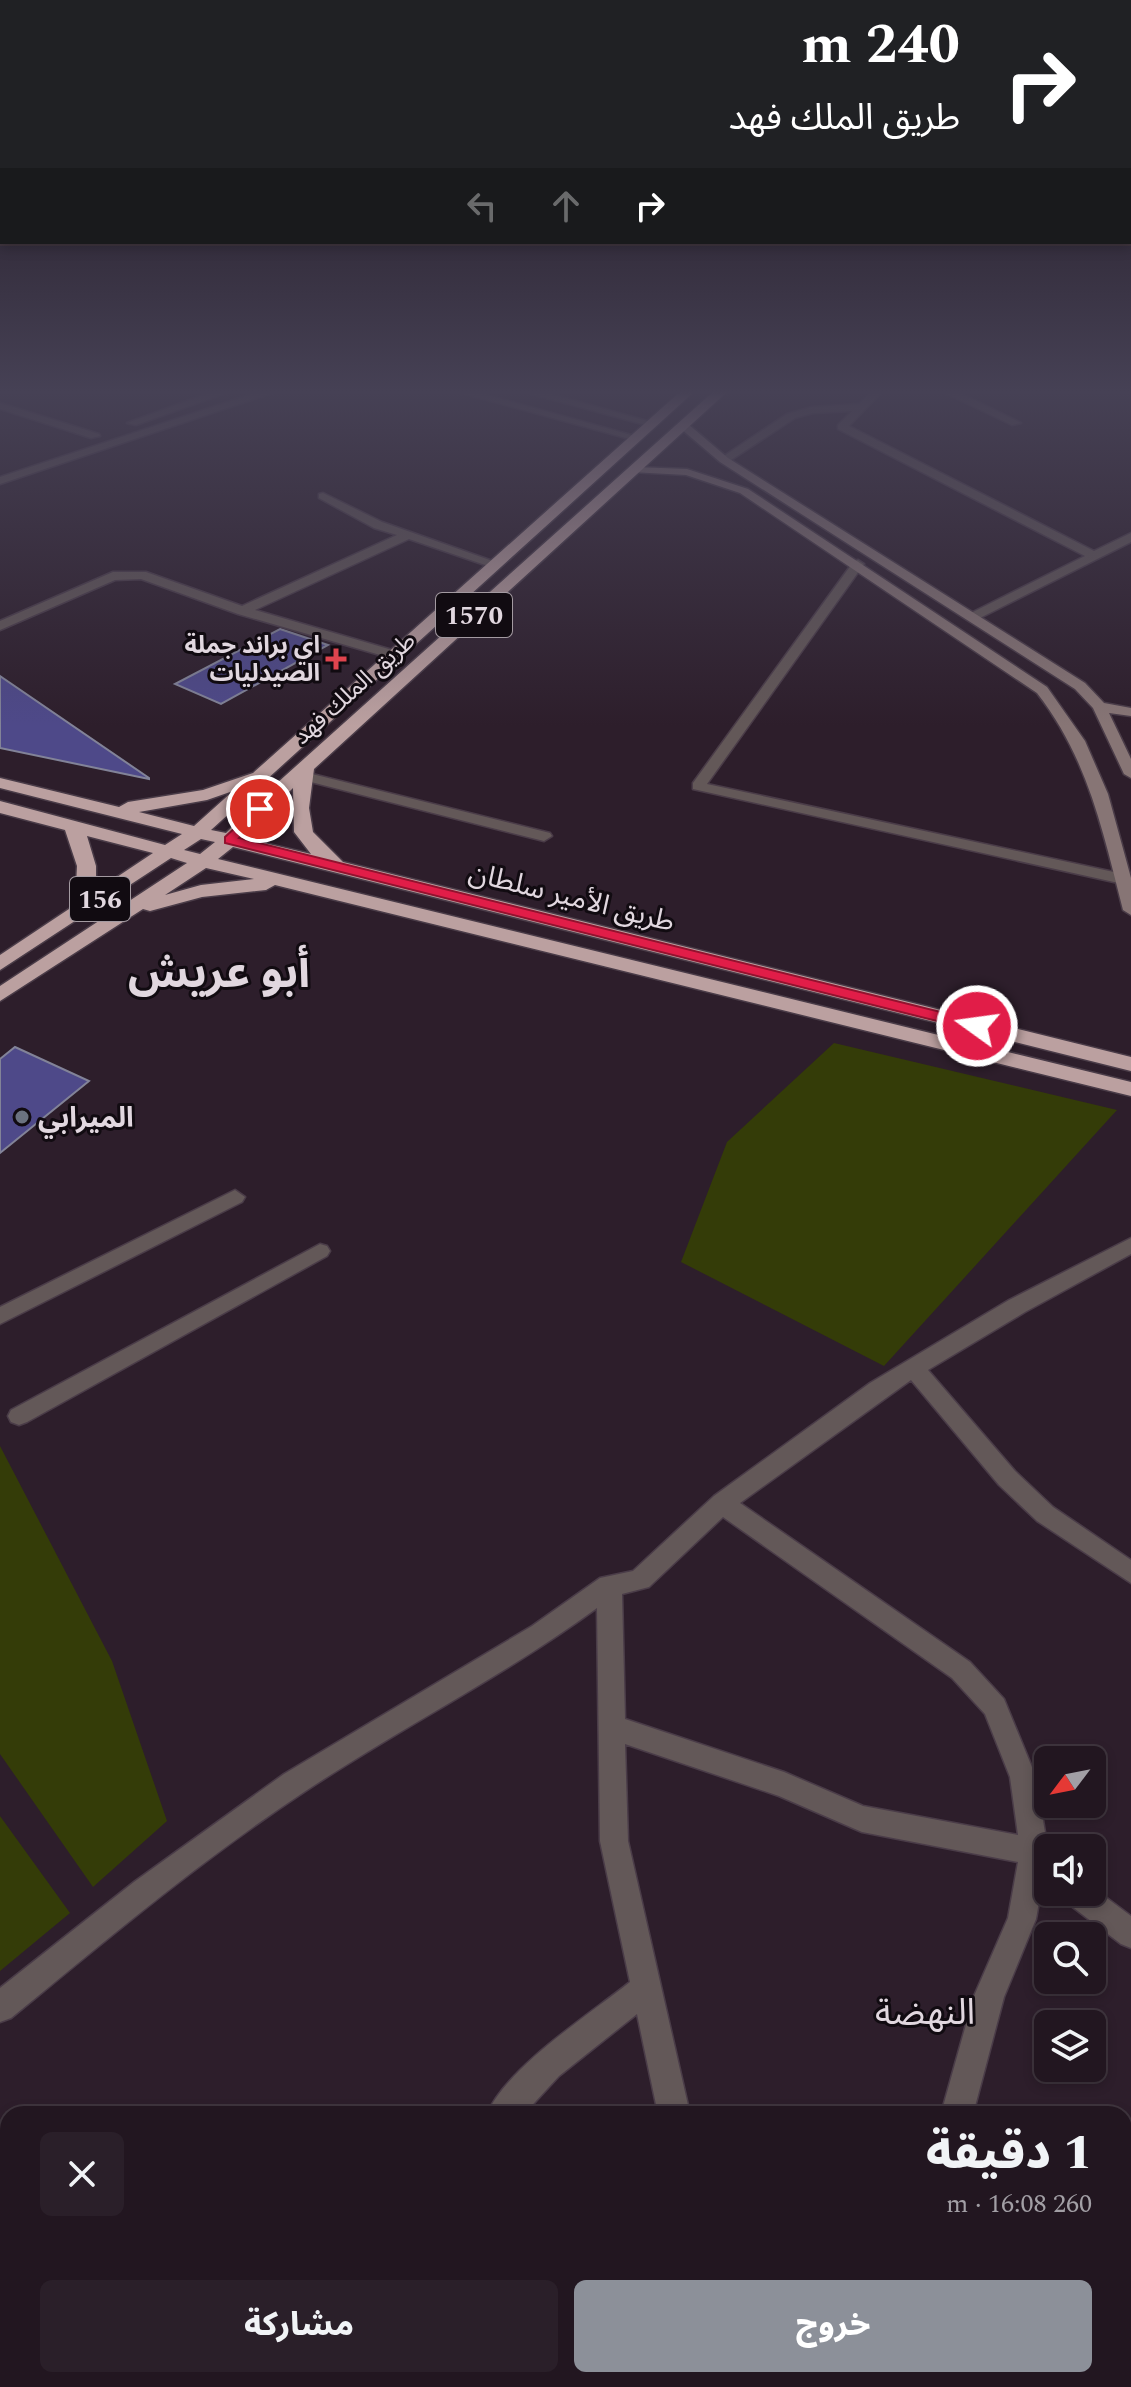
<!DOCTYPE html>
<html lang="ar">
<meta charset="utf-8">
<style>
:root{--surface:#221620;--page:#2a1f29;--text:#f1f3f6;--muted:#a29fa5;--line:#3f353e;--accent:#8c9099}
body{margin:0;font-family:Spectral,"Noto Sans Arabic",serif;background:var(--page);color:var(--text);direction:rtl;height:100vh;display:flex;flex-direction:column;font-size:30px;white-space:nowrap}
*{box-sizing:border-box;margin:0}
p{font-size:26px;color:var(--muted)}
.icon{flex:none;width:44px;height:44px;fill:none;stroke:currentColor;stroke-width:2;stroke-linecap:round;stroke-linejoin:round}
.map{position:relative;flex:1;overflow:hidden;direction:ltr}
.details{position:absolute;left:0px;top:2106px;width:1132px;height:282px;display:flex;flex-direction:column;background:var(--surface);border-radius:24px 24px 0 0;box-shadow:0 4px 12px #0003,0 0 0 2px var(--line);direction:rtl}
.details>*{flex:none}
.guide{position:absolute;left:0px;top:0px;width:1132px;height:244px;box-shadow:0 4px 12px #0003,0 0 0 2px var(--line);direction:rtl;background:#202124;color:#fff;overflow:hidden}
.needle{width:52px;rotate:238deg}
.controls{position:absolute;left:1034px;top:1746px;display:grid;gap:16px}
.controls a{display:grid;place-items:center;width:72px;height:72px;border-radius:12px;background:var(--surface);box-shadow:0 4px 12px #0003,0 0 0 2px var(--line);font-size:40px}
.pin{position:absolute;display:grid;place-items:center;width:68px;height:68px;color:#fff;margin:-34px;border:4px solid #fff;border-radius:50%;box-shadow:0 2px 8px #0007}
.me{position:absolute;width:88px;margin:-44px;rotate:284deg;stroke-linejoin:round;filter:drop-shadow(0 0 6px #0008)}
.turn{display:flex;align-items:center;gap:28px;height:168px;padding:0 40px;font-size:36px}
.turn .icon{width:104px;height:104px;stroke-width:2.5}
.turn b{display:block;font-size:56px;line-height:68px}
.lanes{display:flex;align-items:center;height:76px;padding:0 40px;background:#0003;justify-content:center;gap:40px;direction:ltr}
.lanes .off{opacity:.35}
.round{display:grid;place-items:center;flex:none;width:84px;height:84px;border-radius:12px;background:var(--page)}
.headline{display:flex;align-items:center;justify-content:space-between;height:136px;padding:0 40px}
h1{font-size:48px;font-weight:800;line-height:60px}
.action{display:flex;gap:16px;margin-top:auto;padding:16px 40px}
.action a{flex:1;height:92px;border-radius:12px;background:var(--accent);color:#fff;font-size:32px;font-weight:800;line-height:92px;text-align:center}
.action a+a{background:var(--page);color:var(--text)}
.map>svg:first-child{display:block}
</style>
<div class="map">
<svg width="1131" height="2387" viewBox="0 0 1131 2387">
<rect width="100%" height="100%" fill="#2d1e2b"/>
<!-- green -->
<path fill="#343c08" d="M834 1043 1117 1110 884 1366 681 1262 727 1142Z
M0 1446 112 1661 167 1821 93 1887 0 1754Z
M0 1816 70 1913 0 1971Z"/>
<!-- building -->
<path fill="#4e4989" stroke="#828398" stroke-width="2" d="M280 629 328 645 221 704 175 684Z
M0 676 149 778V779L0 748Z
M15 1047 89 1081 0 1153V1059Z"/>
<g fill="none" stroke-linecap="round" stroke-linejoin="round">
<defs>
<path id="street" d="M214 391H231L136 425 127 423Z
M261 391H278L0 484V477Z
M454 391H473L642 438 637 441Z
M521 391H540L658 424 653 427Z
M872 391H883L849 426 1094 551 1131 533V542L974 621 969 620V614L1085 556 838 429V425L852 411 813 413 795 418 728 462 718 460 787 414 812 407 859 404Z
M941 391H956L1021 423 1012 425Z
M0 403 99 434 100 436 91 438 0 409Z
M323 493 382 522 501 564 491 567 409 539 255 610 399 652 401 655 394 659 238 614 141 579 115 580 0 630V621L113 572H146L242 606 397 535 374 528 319 498V494Z
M858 560 864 564 707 784 1123 874 1131 879 1129 882 1123 884 693 789V783L854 561Z
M304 772 550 833 552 836 544 841 299 779V773Z
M235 1190 245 1197 242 1202 0 1324V1307Z
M1131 1238V1254L1025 1312 928 1370 1015 1471 1053 1507 1131 1560V1583L1037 1521 999 1485 911 1380 740 1503 970 1662 1004 1699 1036 1777 1048 1851 1036 1919 1004 1997 973 2114H941L974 1996 1008 1918 1018 1862 862 1832 779 1796 625 1744 628 1841 690 2114H658L637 2014 559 2076 524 2114H487C507 2067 590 2014 630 1982L600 1841 597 1608C504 1676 400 1728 304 1792 201 1860 106 1940 11 2018L0 2022V1988L134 1882 284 1774 532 1626 600 1578 633 1571 714 1496 870 1383 1009 1300ZM723 1517 952 1678 985 1714 1010 1777 1018 1835 863 1806 784 1772 625 1719 622 1594 649 1587Z
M320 1244 327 1246 330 1251 327 1256 27 1422 19 1425 11 1422 8 1416 11 1410Z
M1092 1887 1131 1916V1948L1121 1944 1066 1902 1062 1892H1092Z
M197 2380H234L231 2387H194Z
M733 2380H767L769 2387H735Z"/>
<path id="secondary" d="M680 424H688L728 458 1085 683 1104 703 1131 708V716L1109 713 1131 759V778L1124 774 1093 708 1075 689 720 462 680 428Z
M635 467 687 469 748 489 1047 687 1085 741 1108 794 1131 878V915L1123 910C1103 832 1088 758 1037 693L740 493 686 475 631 472 629 470Z"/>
<path id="highway" d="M681 391H695L211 830 226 833 266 793 714 391H728L314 769 309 808 313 832 343 862 1131 1057V1071L233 847 218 859 1131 1082V1096L275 885 266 890 202 897 150 911 143 909 0 1001V986L187 863 171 858 0 970V955L75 905 77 866 65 830 0 813V801L165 845 182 834 0 788V778L119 807 128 802 203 790 253 773ZM293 788 294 832 311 854 243 838ZM233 791 194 826 139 812 207 800ZM87 836 153 853 96 891V866ZM201 839 215 842 200 854 184 850ZM206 868 254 879 201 885 165 895Z"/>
</defs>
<!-- street casing -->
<use href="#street" stroke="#4a3c48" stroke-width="3"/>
<!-- secondary casing -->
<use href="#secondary" stroke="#4a3c48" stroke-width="3"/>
<!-- highway casing -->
<use href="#highway" stroke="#4a3c48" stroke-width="3"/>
<!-- street -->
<use href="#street" fill="#635858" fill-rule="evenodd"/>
<!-- secondary -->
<use href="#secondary" fill="#877575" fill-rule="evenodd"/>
<!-- highway -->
<use href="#highway" fill="#bba0a0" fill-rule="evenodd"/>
</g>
<!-- sky -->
<linearGradient id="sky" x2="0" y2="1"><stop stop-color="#191018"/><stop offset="0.54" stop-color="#464155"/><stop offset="1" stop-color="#464155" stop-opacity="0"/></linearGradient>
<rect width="1131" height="726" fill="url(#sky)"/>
<!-- route -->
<path fill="#e11d48" stroke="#92132f" stroke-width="2" d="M260 805 267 809 239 838 977 1021 986 1026 977 1031 225 843V837Z"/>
<!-- markers -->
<path fill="#e0444e" stroke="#110b11" stroke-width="3" d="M332 647h8v8h8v8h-8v8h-8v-8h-8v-8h8z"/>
<circle fill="#6b7280" stroke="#110b11" stroke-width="3" cx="22" cy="1117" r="8"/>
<g text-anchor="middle" stroke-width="6" stroke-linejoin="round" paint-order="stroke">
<!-- far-poi labels -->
<g font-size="24" font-weight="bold" fill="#e1d7df" stroke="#110b11" text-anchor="end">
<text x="320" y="653">اي براند جملة<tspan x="320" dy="28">الصيدليات</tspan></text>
</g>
<!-- far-street labels -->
<g font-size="24" fill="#e1d7df" stroke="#110b11">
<text transform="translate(354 688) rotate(-42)" y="8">طريق الملك فهد</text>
</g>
<!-- shield labels -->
<g fill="#110b11" stroke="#a39aa1" stroke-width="2">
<rect x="436" y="593" width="76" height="44" rx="6"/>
<rect x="70" y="877" width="60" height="44" rx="6"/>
</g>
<g font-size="26" font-weight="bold" fill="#e1d7df">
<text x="474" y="624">1570</text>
<text x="100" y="908">156</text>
</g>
<!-- street labels -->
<g font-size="28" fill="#e1d7df" stroke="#110b11">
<text transform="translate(572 896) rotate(14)" y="10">طريق الأمير سلطان</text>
</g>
<!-- poi labels -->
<g font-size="28" font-weight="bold" fill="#e1d7df" stroke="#110b11" text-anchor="start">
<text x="38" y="1127">الميرابي</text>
</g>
<!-- near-neighbourhood labels -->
<g font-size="36" fill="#e1d7df" stroke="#110b11">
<text x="925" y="2024">النهضة</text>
</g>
<!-- town labels -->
<g font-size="44" font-weight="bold" fill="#e1d7df" stroke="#110b11">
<text x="219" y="987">أبو عريش</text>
</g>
</g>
</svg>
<div class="controls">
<a><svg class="needle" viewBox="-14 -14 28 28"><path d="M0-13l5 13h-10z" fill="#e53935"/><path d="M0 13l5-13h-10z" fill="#a29fa5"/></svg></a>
<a><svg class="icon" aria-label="sound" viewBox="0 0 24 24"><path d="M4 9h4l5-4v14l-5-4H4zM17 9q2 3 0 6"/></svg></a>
<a><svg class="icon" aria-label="search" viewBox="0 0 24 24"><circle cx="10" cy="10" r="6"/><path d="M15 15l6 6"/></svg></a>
<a><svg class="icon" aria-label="layers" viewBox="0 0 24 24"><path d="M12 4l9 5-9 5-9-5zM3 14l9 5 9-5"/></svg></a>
</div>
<div class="pin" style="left:260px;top:809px;background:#d93025"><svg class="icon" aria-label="arrive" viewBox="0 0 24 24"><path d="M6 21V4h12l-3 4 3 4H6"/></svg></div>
<svg class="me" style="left:977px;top:1026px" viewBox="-20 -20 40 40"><circle r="17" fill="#e11d48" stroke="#fff" stroke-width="3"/><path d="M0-11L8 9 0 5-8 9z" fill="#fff"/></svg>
<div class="guide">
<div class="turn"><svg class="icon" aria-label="right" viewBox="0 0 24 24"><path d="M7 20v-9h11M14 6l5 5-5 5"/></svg><div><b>240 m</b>طريق الملك فهد</div></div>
<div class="lanes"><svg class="icon off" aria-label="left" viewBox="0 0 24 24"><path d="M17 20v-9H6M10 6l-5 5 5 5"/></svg><svg class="icon off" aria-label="ahead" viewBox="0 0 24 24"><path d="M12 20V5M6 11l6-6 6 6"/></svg><svg class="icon" aria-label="right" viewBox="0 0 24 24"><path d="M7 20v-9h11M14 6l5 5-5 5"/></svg></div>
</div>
<section class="details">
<div class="headline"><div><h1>1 دقيقة</h1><p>260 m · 16:08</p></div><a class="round"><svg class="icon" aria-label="close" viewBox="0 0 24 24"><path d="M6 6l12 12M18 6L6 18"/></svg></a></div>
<div class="action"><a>خروج</a><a>مشاركة</a></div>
</section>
</div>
